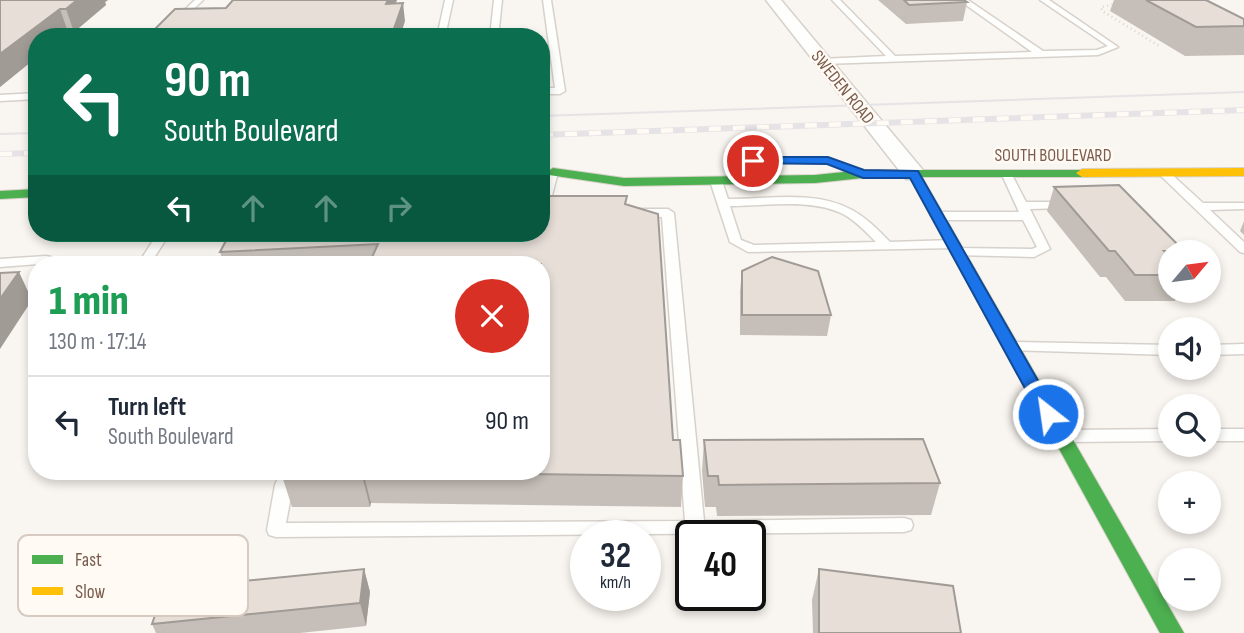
<!DOCTYPE html>
<meta charset="utf-8">
<style>
:root{--surface:#fff;--page:#f2f2f3;--text:#1f2937;--muted:#747a83;--line:#e0e1e3}
body{margin:0;font-family:"Sofia Sans Condensed",sans-serif;background:var(--page);color:var(--text);height:100vh;display:flex;flex-direction:column;font-size:26px;white-space:nowrap}
*{box-sizing:border-box;margin:0}
p{font-size:23px;color:var(--muted)}
.icon{flex:none;width:38px;height:38px;fill:none;stroke:currentColor;stroke-width:2;stroke-linecap:round;stroke-linejoin:round}
.map{position:relative;flex:1;overflow:hidden}
.drawer{position:absolute;left:28px;top:256px;width:522px;height:224px;display:flex;flex-direction:column;background:var(--surface);border-radius:28px;box-shadow:0 4px 10px #0003}
.drawer>*{flex:none}
.hud{position:absolute;left:28px;top:28px;width:522px;height:214px;border-radius:28px;box-shadow:0 4px 10px #0003;background:#0b6e4f;color:#fff;overflow:hidden}
.needle{width:46px;rotate:61deg}
.fabs{position:absolute;left:1158px;top:240px;display:grid;gap:14px}
.fabs a{display:grid;place-items:center;width:63px;height:63px;border-radius:50%;background:var(--surface);box-shadow:0 4px 10px #0003;font-size:35px}
.speed{position:absolute;left:570px;top:520px;display:flex;gap:14px;font-size:35px;font-weight:700;text-align:center}
.speed>*{display:grid;place-content:center;width:91px;height:91px;border-radius:50%;background:var(--surface);box-shadow:0 4px 10px #0003;line-height:1}
.speed small{font-size:18px;font-weight:400}
.speed .limit{border:4px solid #111;border-radius:10px;background:#fff;color:#111}
.pin{position:absolute;display:grid;place-items:center;width:60px;height:60px;color:#fff;margin:-30px;border:4px solid #fff;border-radius:50%;box-shadow:0 2px 7px #0007}
.me{position:absolute;width:77px;margin:-38px;rotate:330deg;stroke-linejoin:round;filter:drop-shadow(0 0 5px #0008)}
.turn{display:flex;align-items:center;gap:24px;height:147px;padding:0 21px;font-size:32px}
.turn .icon{width:91px;height:91px;stroke-width:2.5}
.turn b{display:block;font-size:49px;line-height:60px}
.lanes{display:flex;align-items:center;height:66px;padding:0 21px;background:#0003;justify-content:center;gap:35px;direction:ltr}
.lanes .off{opacity:.35}
.round{display:grid;place-items:center;flex:none;width:74px;height:74px;border-radius:37px;background:var(--page)}
.head{display:flex;align-items:center;justify-content:space-between;height:119px;padding:0 21px}
h1{font-size:42px;font-weight:800;line-height:52px;color:#1e9e55}
ul{padding:0;list-style:none}
li{display:flex;align-items:center;gap:21px;height:91px;padding:0 21px;border-top:2px solid var(--line)}
li div{flex:1}
li b{display:block;font-size:26px}
li em{font-style:normal}
.map>svg:first-child{display:block}
</style>
<div class="map">
<svg width="1244" height="633" viewBox="0 0 1244 633">
<rect width="100%" height="100%" fill="#f9f5f0"/>
<g fill="none" stroke-linecap="round" stroke-linejoin="round">
<defs>
<path id="lane" d="M195 0H203L165 37H156Z
M445 0H453L445 37H437Z
M494 0H502L498 37H490Z
M543 0H551L565 91 560 94H541V88H555Z
M832 0H840L895 56 1032 52 959 0H968L1043 51 1097 50 1108 46 1040 0H1049L1118 47 1098 55 823 64 820 63V59L886 56Z
M37 93V99L0 101V95Z
M553 169 558 172 548 211 541 214V195L548 172Z
M1165 171 1169 172 1203 203H1244V209L1210 210 1244 242V253L1240 252 1161 176 1160 174Z
M1007 172 1012 175 1026 202H1066L1072 205 1066 208 1030 209 1050 249 1034 257 953 255 951 252 953 249 957 248 1032 249 1037 247 1023 220H937L931 216 937 212H1019L1002 175Z
M716 178 722 181 728 199C767 199 817 190 852 210 867 218 878 230 890 242L953 240 959 244 953 248 748 252 730 242 710 181ZM730 206C765 206 811 198 843 214 856 221 866 232 876 242L754 245 741 240Z
M636 209H668L674 213 704 521 904 518 911 520 913 525 911 530 904 532 276 537 269 535 267 530 275 485 281 471H299L293 485 286 523 685 521 662 217 632 216 630 213Z
M158 233H170L150 264H138Z
M46 256 51 257 52 260 51 263 0 267V259Z
M1015 342 1171 345V355L1010 350 1008 347Z
M1244 344V354L1209 355V345Z
M1171 429V441L1069 442 1063 440 1061 436 1063 432 1069 430Z
M1209 429H1244V441H1209Z"/>
<path id="street" d="M766 0H781L922 169 925 174 922 179H906Z"/>
<path id="fast" d="M553 168 624 178 815 175 863 170H1086V176L1082 177H922L1184 633H1160L910 177 863 178 815 183 624 186 549 175 547 172Z
M37 189V197L0 199V191Z"/>
<path id="slow" d="M1244 168V176L1082 177 1076 173 1082 169Z"/>
</defs>
<!-- lane casing -->
<use href="#lane" stroke="#d7d1cb" stroke-width="3"/>
<!-- street casing -->
<use href="#street" stroke="#d7d1cb" stroke-width="3"/>
<!-- fast casing -->
<use href="#fast" stroke="#d9d2cb" stroke-width="2"/>
<!-- slow casing -->
<use href="#slow" stroke="#d9d2cb" stroke-width="2"/>
<!-- path -->
<path stroke="#dcd5d0" stroke-width="2.5" stroke-dasharray="1 3.5" stroke-linecap="butt" d="M1117 4 1101 7 1102 11 1161 47"/>
<!-- lane -->
<use href="#lane" fill="#fefefd" fill-rule="evenodd"/>
<!-- street -->
<use href="#street" fill="#fefefd" fill-rule="evenodd"/>
<!-- fast -->
<use href="#fast" fill="#4caf50" fill-rule="evenodd"/>
<!-- slow -->
<use href="#slow" fill="#ffc107" fill-rule="evenodd"/>
<!-- tram -->
<path stroke="#e6e3e7" stroke-width="2" d="M541 116 1244 92
M0 134 37 133"/>
<defs>
<path id="rail" d="M541 135 1244 110
M0 154 37 153"/>
</defs>
<!-- rail casing -->
<use href="#rail" stroke="#e6e3e7" stroke-width="6"/>
<!-- rail -->
<use href="#rail" stroke="#fffaf3" stroke-width="4.5" stroke-dasharray="12" stroke-linecap="butt"/>
</g>
<!-- wall -->
<path fill="#c6bfb9" d="M0 0H108L105 2 106 5 74 32H68L62 37H37V57L0 87Z
M878 0H964L967 2 963 21 906 24Z
M1114 0H1206L1244 19V55L1185 56 1110 11Z
M1054 187 1184 251V252H1171V290H1179L1175 301H1125L1106 277H1100L1047 211Z
M627 204 673 440 683 476 681 507 371 503 370 507H292L282 476 541 264H224L220 252 541 233Z
M1244 221V235L1240 231Z
M742 271 831 315 827 336 740 335V291Z
M704 440 940 483 931 515 717 516 716 507H705L702 471Z
M364 569 370 592 366 626 300 633H156L152 624Z
M819 569 961 633H813L812 600Z"/>
<!-- shaded-wall -->
<path fill="#a19b96" d="M77 0H108L105 2 106 5 74 32 66 9Z
M388 0H397L389 21 386 4Z
M403 3 405 21 400 37H391Z
M60 9 68 32 62 37H37V57L0 87V54Z
M365 233H382L377 244 362 239Z
M19 272 32 300 0 349V299Z
M363 472 371 503 370 507 362 475Z
M364 569 370 592 366 626 360 603Z"/>
<!-- building -->
<path fill="#e6ded7" stroke="#a19b96" stroke-width="2" d="M0 0H77L66 9H60L0 54Z
M233 0H388L386 4 403 3 391 37H147L175 9 226 8Z
M904 0H964L967 2 909 5Z
M1146 0H1206L1244 19V26L1196 27Z
M1119 185 1184 251H1164L1171 258V275H1135L1115 251H1109L1054 187Z
M541 196H627L625 204 658 214 673 440H680L683 476 363 472 362 475 282 476 284 471H541V264H369L378 244 220 252 230 233H365L362 239 378 238 381 233H541Z
M772 257 818 271 831 315H742V271Z
M19 272 0 299V273Z
M923 439 940 483 719 485 718 476H708L704 440Z
M364 569 360 603 152 624 164 589Z
M819 569 953 586 961 633H819Z"/>
<!-- route -->
<path fill="#1a73e8" stroke="#114b97" stroke-width="2" d="M753 157H828L864 170 918 171 1057 414 1054 418H1041L1039 414 910 178H863L827 164 749 163 747 161Z"/>
<g text-anchor="middle" stroke-width="5" stroke-linejoin="round" paint-order="stroke">
<!-- far-street labels -->
<g font-size="18" fill="#7a5c4d" stroke="#fffaf3">
<text transform="translate(843 87) rotate(51)" y="6">SWEDEN ROAD</text>
<text x="1053" y="161">SOUTH BOULEVARD</text>
</g>
</g>
<!-- legend -->
<rect x="18" y="535" width="230" height="81" rx="10" fill="#fffaf3" stroke="#d7cbc1" stroke-width="2"/>
<rect x="32" y="555" width="31" height="9" fill="#4caf50"/>
<rect x="32" y="587" width="31" height="8" fill="#ffc107"/>
<g font-size="19" fill="#7a5c4d">
<text x="75" y="566">Fast</text>
<text x="75" y="598">Slow</text>
</g>
</svg>
<div class="fabs">
<a><svg class="needle" viewBox="-14 -14 28 28"><path d="M0-13l5 13h-10z" fill="#e53935"/><path d="M0 13l5-13h-10z" fill="#747a83"/></svg></a>
<a><svg class="icon" aria-label="sound" viewBox="0 0 24 24"><path d="M4 9h4l5-4v14l-5-4H4zM17 9q2 3 0 6"/></svg></a>
<a><svg class="icon" aria-label="search" viewBox="0 0 24 24"><circle cx="10" cy="10" r="6"/><path d="M15 15l6 6"/></svg></a>
<a>+</a>
<a>−</a>
</div>
<div class="speed"><div>32<small>km/h</small></div><div class="limit">40</div></div>
<div class="pin" style="left:753px;top:161px;background:#d93025"><svg class="icon" aria-label="arrive" viewBox="0 0 24 24"><path d="M6 21V4h12l-3 4 3 4H6"/></svg></div>
<svg class="me" style="left:1048px;top:414px" viewBox="-20 -20 40 40"><circle r="17" fill="#1a73e8" stroke="#fff" stroke-width="3"/><path d="M0-11L8 9 0 5-8 9z" fill="#fff"/></svg>
<div class="hud">
<div class="turn"><svg class="icon" aria-label="left" viewBox="0 0 24 24"><path d="M17 20v-9H6M10 6l-5 5 5 5"/></svg><div><b>90 m</b>South Boulevard</div></div>
<div class="lanes"><svg class="icon" aria-label="left" viewBox="0 0 24 24"><path d="M17 20v-9H6M10 6l-5 5 5 5"/></svg><svg class="icon off" aria-label="ahead" viewBox="0 0 24 24"><path d="M12 20V5M6 11l6-6 6 6"/></svg><svg class="icon off" aria-label="ahead" viewBox="0 0 24 24"><path d="M12 20V5M6 11l6-6 6 6"/></svg><svg class="icon off" aria-label="right" viewBox="0 0 24 24"><path d="M7 20v-9h11M14 6l5 5-5 5"/></svg></div>
</div>
<section class="drawer">
<div class="head"><div><h1>1 min</h1><p>130 m · 17:14</p></div><a class="round" style="background:#d93025;color:#fff"><svg class="icon" aria-label="close" viewBox="0 0 24 24"><path d="M6 6l12 12M18 6L6 18"/></svg></a></div>
<ul>
<li><svg class="icon" aria-label="left" viewBox="0 0 24 24"><path d="M17 20v-9H6M10 6l-5 5 5 5"/></svg><div><b>Turn left</b><p>South Boulevard</p></div><em>90 m</em></li>
</ul>
</section>
</div>
